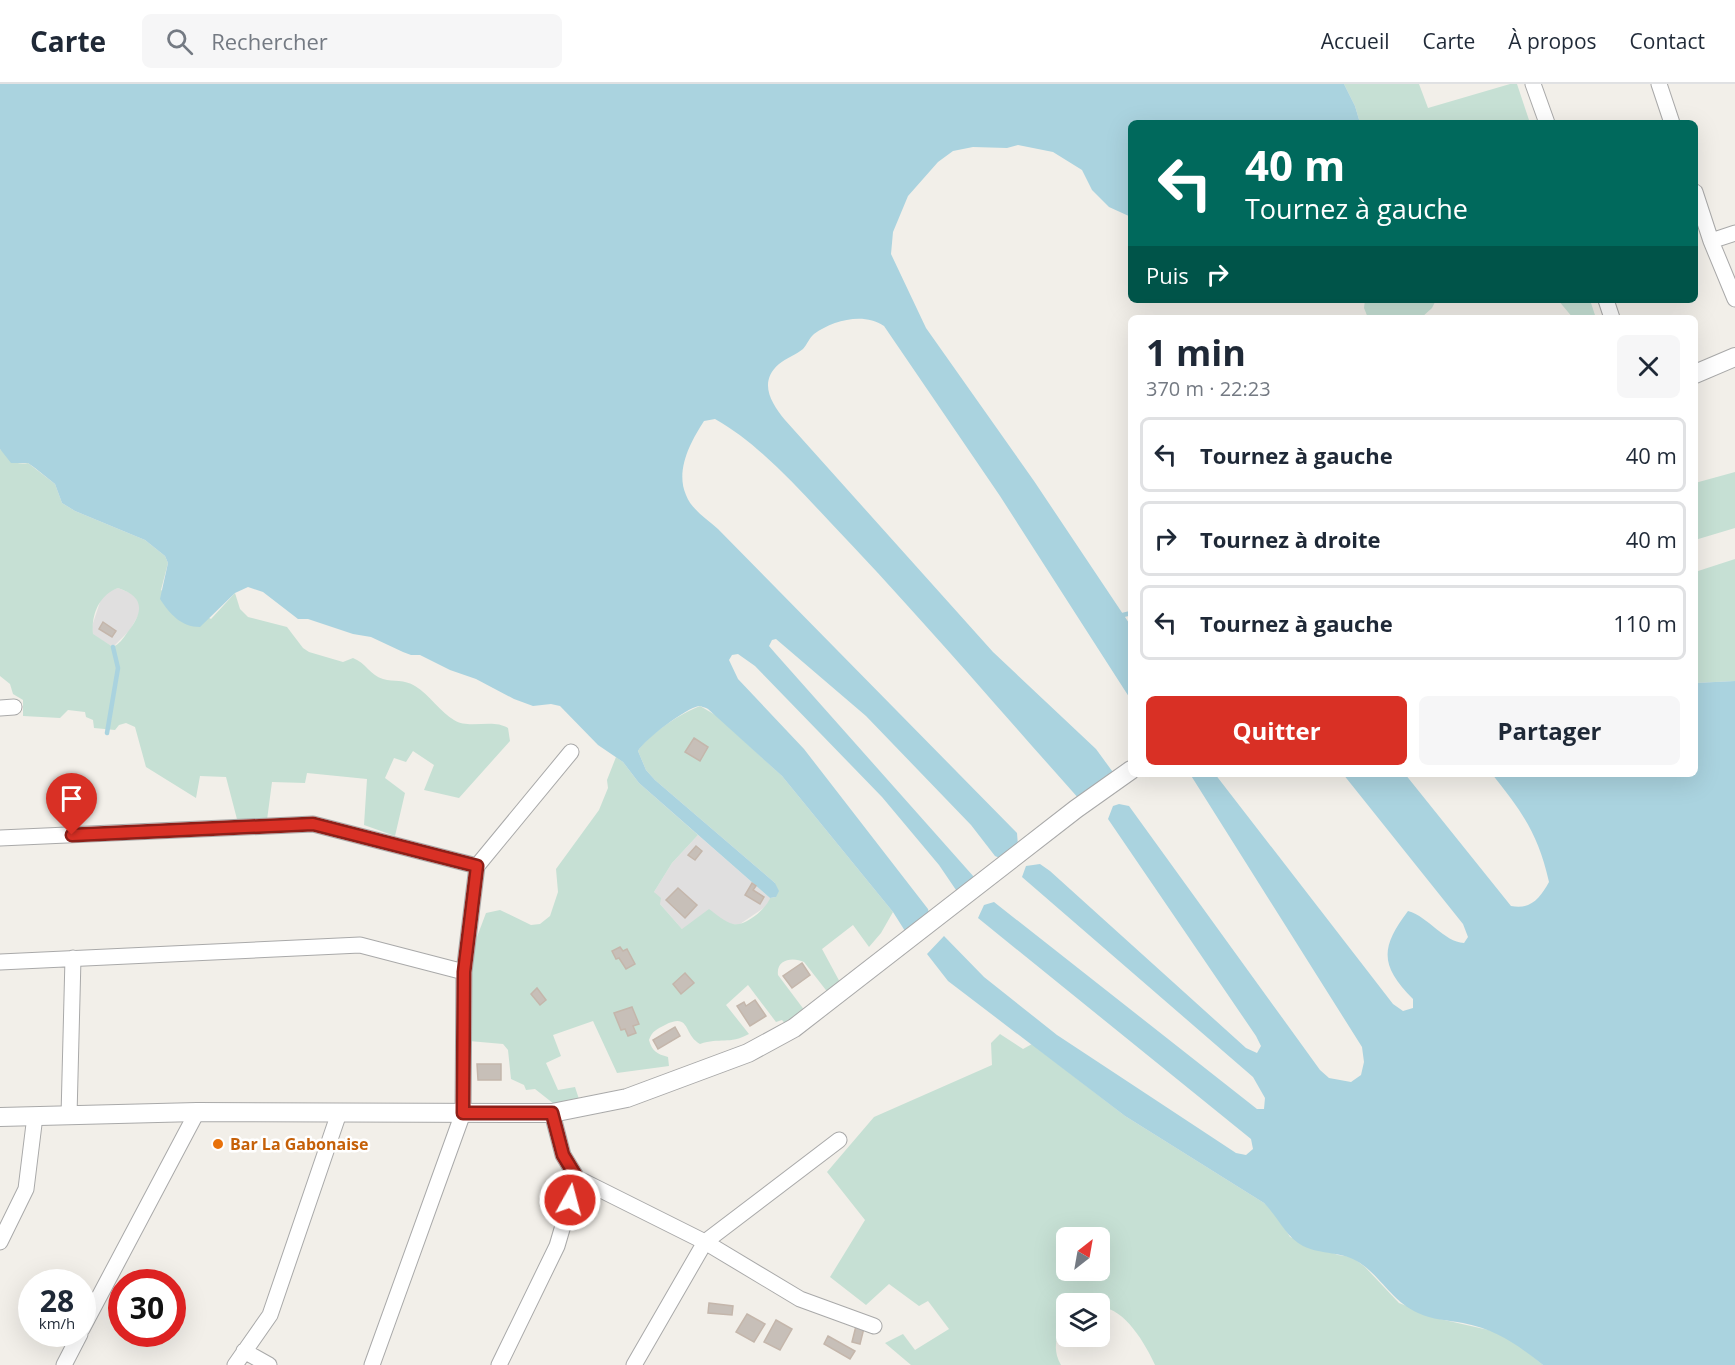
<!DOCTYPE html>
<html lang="fr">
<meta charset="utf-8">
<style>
:root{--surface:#fff;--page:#f6f6f7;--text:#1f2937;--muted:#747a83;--line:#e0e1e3;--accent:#d93025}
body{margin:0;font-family:"Open Sans",sans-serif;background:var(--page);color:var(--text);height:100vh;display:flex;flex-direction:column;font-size:22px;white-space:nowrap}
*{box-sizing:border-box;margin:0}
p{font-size:20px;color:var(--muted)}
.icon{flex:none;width:33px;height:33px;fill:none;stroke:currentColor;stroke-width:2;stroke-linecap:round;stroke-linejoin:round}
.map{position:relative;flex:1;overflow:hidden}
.panel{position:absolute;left:1128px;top:231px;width:570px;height:462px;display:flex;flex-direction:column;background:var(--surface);border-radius:9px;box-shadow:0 6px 24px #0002}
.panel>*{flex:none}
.banner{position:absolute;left:1128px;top:36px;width:570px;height:183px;border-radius:9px;box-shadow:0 6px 24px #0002;background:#00695c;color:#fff;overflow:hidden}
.needle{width:39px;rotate:31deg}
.fabs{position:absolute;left:1056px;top:1143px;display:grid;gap:12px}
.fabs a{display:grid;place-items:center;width:54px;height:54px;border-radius:9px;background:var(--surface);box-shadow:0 6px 24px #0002;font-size:30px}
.speed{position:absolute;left:18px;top:1185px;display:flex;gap:12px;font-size:30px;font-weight:700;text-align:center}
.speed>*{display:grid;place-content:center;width:78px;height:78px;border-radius:50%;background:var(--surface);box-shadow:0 6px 24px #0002;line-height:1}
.speed small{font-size:15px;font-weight:400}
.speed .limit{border:9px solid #d22;background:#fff;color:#111}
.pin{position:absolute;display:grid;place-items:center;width:51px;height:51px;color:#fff;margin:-62px -26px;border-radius:50% 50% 50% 0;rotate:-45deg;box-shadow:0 0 6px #0007}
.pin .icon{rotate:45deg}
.me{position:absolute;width:66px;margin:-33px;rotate:7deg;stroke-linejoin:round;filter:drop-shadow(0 0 4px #0008)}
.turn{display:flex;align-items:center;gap:21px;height:126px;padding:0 18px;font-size:27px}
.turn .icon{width:78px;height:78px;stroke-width:2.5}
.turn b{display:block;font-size:42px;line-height:51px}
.then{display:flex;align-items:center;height:57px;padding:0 18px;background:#0003;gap:12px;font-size:22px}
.round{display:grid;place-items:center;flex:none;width:63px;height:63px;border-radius:9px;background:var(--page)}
.summary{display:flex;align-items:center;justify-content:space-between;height:102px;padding:0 18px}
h1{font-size:36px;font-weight:700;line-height:45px}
.cta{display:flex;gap:12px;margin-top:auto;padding:12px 18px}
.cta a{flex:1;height:69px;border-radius:9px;background:var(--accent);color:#fff;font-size:24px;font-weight:700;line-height:69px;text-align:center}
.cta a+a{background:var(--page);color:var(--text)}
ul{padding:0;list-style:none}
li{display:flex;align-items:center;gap:18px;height:75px;margin:0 12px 9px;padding:0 6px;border:3px solid var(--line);border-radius:9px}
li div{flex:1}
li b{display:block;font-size:22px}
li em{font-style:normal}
header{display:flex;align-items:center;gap:36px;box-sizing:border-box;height:84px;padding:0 30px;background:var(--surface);border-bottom:2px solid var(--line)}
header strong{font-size:28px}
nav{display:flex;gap:33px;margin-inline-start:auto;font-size:21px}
.search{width:420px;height:54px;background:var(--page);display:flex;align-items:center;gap:15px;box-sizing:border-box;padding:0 21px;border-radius:9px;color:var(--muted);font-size:22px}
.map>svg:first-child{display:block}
</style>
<header>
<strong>Carte</strong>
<div class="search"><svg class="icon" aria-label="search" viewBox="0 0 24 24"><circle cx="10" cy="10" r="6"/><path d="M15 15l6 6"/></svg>Rechercher</div>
<nav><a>Accueil</a><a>Carte</a><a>À propos</a><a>Contact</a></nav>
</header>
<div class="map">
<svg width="1735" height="1281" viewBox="0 0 1735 1281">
<rect width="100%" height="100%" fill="#f2efe9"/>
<!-- residential -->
<path fill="#e0dfdf" d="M118 504 133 510 139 518 140 528 130 546 113 563 93 551 92 542 101 515 109 507Z
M698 751 770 814 768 821 740 840 682 845 660 820 654 808 672 779Z"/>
<!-- wetland -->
<path fill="#c6e0d4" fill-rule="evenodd" d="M1344 0H1419L1428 24 1510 0H1517L1530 39H1360L1355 22Z
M1365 216H1436L1432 224 1421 234H1368L1364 224Z
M1558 216H1590L1596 234H1573Z
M0 365C10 373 13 382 28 379L55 400 62 419 75 427 145 456 165 472 168 479 161 506 211 535 235 509 240 525 248 533 287 543 303 564 309 568 343 578 353 574C366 579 370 591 383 595 394 598 404 595 415 602 429 610 441 629 454 636 470 646 492 634 508 644L510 657 459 714 424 706 434 681 413 667 406 678 394 674 385 694 405 709 395 752 364 741 367 695 307 689 305 699 272 698 267 736 238 739 226 693 200 692 196 714 146 683 135 643 126 639 119 641 115 646 94 644 93 636 86 633 85 628 68 626 60 634 23 632V616L13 610 10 600 0 592ZM118 504C146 513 143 529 127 549 123 555 119 560 113 563L93 550C91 531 99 511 118 504Z
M1735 388V444L1695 456V399Z
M1735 475V597L1695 599V488Z
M700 622 717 632 782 692 893 828 881 849 869 863 853 841 822 865 842 902 829 910 804 878C793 873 776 875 778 891L808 931 789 944 782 936 776 938 748 901 726 921 749 950C729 961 720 953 700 960 683 951 691 928 665 941 657 945 652 947 649 956 652 967 657 970 668 973L669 982 617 989 593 937 553 951 561 972 546 979 558 1006 575 1003 579 1015 554 1020 535 1005 526 1006 524 1001 511 995 508 966 503 960 469 957 466 882 486 829 500 826 531 841 540 840 550 832 558 808 556 785 599 726 608 704 607 696 616 673 623 678 639 699 698 751 672 779 654 808 661 814 660 820 682 845 709 825C716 830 725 838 733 840 745 843 767 824 770 814L776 813 775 799 655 696 646 686 638 667C648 650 682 629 700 622Z
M1000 950 1023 965 1032 960 1125 1032 1264 1119 1276 1130 1290 1153 1338 1171 1352 1173 1365 1183 1399 1219 1440 1235 1493 1247 1518 1260 1543 1281H1155C1146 1261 1125 1224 1100 1223V1220H1066C1066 1244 1047 1256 1061 1281H911L885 1259 903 1250 915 1266 949 1245 928 1217 919 1222 889 1200 866 1221 830 1193 865 1136 827 1088 874 1033 992 981 991 959ZM1066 1154H1100V1186H1066Z"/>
<!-- water -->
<path fill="#aad3df" d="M0 0H1344L1355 22 1360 39H1131V133L1109 123 1092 106 1082 86 1053 68 1018 61 1007 64 973 63 953 67 938 78 908 112 893 148 891 170 926 244 1034 397 1131 542V616L1000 412 884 242C864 228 833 236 814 250 809 254 807 261 803 265 796 271 786 274 779 280 758 298 771 319 785 336L993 568 1096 665 1115 691 1080 716C997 623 916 528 830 438 797 403 758 359 715 335L704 337C691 357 675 386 686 411 691 425 707 435 718 445L1017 749 1018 762 1004 776 995 772 971 741 866 632 776 555 772 556 769 562 775 569 974 793 963 809 956 806 939 781 882 713 755 582 738 570 732 571 729 576 738 595 804 665 928 825 930 834 905 847 893 828 782 692 708 625C706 624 701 622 699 622 686 624 645 655 638 667L646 686 655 696 775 799 779 807 776 813 770 814 639 699 623 678 598 661 560 622 551 620 533 622 514 615 476 595 450 586 420 571H411L403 568 371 553 353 550 308 535H298L263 508 248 503 235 509 200 543C181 543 170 530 160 515L168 479 165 472 145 456 75 427 62 419 55 400 35 384 28 379H11L0 365Z
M1735 597V1281H1543C1515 1259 1497 1246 1463 1239 1448 1236 1432 1236 1418 1229 1392 1217 1382 1194 1360 1179 1343 1167 1321 1171 1303 1162 1286 1153 1278 1133 1264 1119L1125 1032 948 897 927 870 944 852 984 893 1057 951 1236 1069 1246 1071 1253 1065 1251 1055 978 834 984 821 994 818 1257 1025H1264L1265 1014 1253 993 1022 793 1026 782 1040 780 1050 787 1246 964 1257 969 1261 962 1256 952 1108 735 1113 722 1119 720 1129 722 1320 986 1329 994 1351 998 1361 991 1364 978 1362 963 1190 690H1215L1393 920 1403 927 1413 924V915C1380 882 1380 864 1408 827 1429 833 1444 858 1464 859L1468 853 1463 840 1343 690H1405L1511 822C1531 826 1540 814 1549 798 1538 749 1522 728 1492 690H1553L1557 692 1560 690H1695V599Z"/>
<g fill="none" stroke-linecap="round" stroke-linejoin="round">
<!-- stream -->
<path stroke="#aad3df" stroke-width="4.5" d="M1119 532 1131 529
M107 649 118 584 113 563"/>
</g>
<!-- building -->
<path fill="#c7bfb8" stroke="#c4b6ab" stroke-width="1.5" d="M103 538 116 547 112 553 99 545Z
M694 654 708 663 700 677 685 668Z
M696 762 702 767 695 776 688 771Z
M752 799 756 802 753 806 764 813 760 820 745 811Z
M678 804 697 821 685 834 666 816Z
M620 863 623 867 627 865 635 880 626 885 619 874 616 875 612 867Z
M802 879 810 891 792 904 783 892Z
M685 889 694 899 681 910 673 900Z
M537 904 546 916 540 921 531 910Z
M755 916 766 932 750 942 737 922 744 918 746 922Z
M632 923 639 940 633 942 636 949 628 952 625 945 621 946 614 929Z
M675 943 680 952 658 965 653 956Z
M477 980H501V996H478Z
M709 1219 733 1222 732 1231 708 1229Z
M747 1230 765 1240 754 1258 736 1248Z
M776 1236 792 1245 780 1266 764 1258Z
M856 1242 864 1244 860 1260 852 1258Z
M828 1252 855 1267 850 1275 824 1260Z"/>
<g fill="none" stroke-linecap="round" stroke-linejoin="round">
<defs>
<path id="minor" d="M1533 0 1547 39
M1659 0 1672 39
M1695 108 1711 157 1735 215
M1711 157 1735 149
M1606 216 1612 234
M0 624 14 623
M0 754 313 740 477 782 571 668
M0 878 360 861 464 888 463 1029 372 1281
M464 888 477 782
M552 1029 563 1071 577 1094 705 1158 800 1215 874 1242
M69 1032 73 874
M0 1158 26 1105 35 1032
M82 1245 197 1028
M244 1267 269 1281
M64 1281 80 1250
M235 1281 270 1231 339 1029
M499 1281 557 1162 577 1094
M634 1281 705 1158 839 1056"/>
<path id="tertiary" d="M1695 290 1735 273
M0 1033 197 1028 552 1029 627 1014 748 969 794 944 1076 725 1131 686"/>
</defs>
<!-- minor casing -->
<use href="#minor" stroke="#a9a9a9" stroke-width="17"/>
<!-- tertiary casing -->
<use href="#tertiary" stroke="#a9a9a9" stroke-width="20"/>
<!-- minor -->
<use href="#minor" stroke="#fff" stroke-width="15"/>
<!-- tertiary -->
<use href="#tertiary" stroke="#fff" stroke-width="18"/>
</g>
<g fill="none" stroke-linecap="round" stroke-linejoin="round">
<defs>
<path id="route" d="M72 751 313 740 477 782 464 888 463 1029H552L563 1071 577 1094 570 1116"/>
</defs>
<!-- route casing -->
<use href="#route" stroke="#8d1f18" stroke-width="15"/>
<!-- route -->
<use href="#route" stroke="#d93025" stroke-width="10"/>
</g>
<!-- markers -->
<circle fill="#e8710a" stroke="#fff" stroke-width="2" cx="218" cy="1060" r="6"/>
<g text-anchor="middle" stroke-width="5" stroke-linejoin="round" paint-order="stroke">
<!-- food labels -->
<g font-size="16" font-weight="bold" fill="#c56008" stroke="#fff" text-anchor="start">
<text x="230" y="1066">Bar La Gabonaise</text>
</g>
</g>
</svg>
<div class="fabs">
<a><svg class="needle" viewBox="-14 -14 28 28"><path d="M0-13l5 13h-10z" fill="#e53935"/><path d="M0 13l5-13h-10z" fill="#747a83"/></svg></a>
<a><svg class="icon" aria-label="layers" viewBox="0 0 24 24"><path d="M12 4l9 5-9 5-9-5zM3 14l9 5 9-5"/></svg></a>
</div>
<div class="speed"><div>28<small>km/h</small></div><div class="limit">30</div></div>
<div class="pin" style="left:72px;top:751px;background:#d93025"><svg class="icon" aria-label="arrive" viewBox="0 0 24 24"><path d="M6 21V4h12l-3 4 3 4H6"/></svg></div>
<svg class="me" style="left:570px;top:1116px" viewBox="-20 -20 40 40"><circle r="17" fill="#d93025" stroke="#fff" stroke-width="3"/><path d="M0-11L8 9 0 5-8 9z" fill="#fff"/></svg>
<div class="banner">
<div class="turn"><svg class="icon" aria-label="left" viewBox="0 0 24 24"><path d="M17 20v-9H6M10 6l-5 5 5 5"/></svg><div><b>40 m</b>Tournez à gauche</div></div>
<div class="then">Puis<svg class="icon" aria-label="right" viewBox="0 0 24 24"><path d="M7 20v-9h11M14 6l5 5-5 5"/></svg></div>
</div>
<section class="panel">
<div class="summary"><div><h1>1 min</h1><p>370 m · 22:23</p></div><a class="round"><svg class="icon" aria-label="close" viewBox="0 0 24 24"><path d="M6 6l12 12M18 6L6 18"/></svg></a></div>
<ul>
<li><svg class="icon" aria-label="left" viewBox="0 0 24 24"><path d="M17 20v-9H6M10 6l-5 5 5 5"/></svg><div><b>Tournez à gauche</b></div><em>40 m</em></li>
<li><svg class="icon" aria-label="right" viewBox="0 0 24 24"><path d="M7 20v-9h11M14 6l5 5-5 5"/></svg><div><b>Tournez à droite</b></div><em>40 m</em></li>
<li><svg class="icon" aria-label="left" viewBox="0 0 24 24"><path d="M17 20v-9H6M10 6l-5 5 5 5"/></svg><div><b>Tournez à gauche</b></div><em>110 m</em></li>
</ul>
<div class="cta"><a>Quitter</a><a>Partager</a></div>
</section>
</div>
